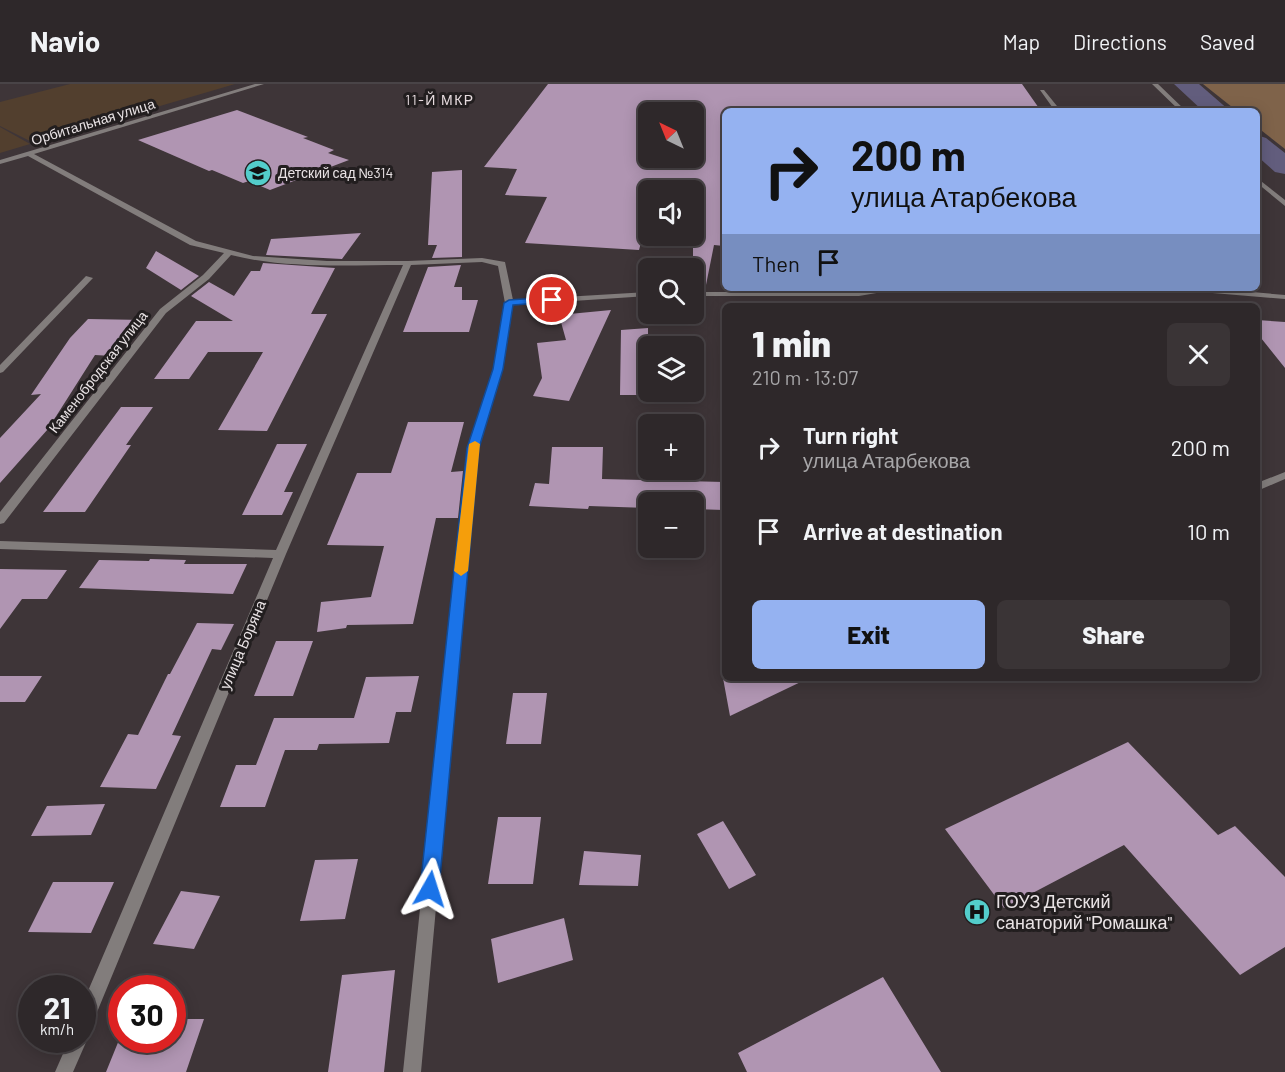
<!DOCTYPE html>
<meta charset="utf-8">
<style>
:root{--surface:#2e282a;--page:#3a3436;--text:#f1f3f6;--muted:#a7a6a8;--line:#494447;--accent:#95b2f1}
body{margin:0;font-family:Barlow,sans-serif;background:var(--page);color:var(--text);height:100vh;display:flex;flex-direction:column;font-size:22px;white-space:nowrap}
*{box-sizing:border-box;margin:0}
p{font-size:20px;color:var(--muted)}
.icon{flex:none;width:33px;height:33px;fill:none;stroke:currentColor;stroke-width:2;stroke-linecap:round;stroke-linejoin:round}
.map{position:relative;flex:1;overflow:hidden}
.side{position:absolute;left:722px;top:219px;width:538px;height:378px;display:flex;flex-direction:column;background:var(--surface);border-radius:9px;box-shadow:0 3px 15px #0003,0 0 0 2px var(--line)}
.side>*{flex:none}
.top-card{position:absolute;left:722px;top:24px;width:538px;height:183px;border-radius:9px;box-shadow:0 3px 15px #0003,0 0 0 2px var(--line);background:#95b2f1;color:#111;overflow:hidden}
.needle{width:39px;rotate:317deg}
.tools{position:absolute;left:638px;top:18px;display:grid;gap:12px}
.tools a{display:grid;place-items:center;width:66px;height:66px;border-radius:9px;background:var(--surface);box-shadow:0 3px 15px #0003,0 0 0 2px var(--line);font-size:30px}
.speed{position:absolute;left:18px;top:891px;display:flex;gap:12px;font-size:30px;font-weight:700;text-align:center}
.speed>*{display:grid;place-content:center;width:78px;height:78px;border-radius:50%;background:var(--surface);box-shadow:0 3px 15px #0003,0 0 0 2px var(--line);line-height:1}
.speed small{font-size:15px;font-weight:400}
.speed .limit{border:9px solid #d22;background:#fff;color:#111}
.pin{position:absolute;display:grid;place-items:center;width:51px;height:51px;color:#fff;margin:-26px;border:3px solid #fff;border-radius:50%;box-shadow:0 2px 6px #0007}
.me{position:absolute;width:66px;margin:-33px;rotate:6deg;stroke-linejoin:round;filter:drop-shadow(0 0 4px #0008)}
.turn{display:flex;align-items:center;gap:21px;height:126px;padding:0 30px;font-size:27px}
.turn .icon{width:78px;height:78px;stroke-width:2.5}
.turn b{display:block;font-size:42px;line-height:51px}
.then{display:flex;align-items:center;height:57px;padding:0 30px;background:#0003;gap:12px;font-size:22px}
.round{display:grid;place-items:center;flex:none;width:63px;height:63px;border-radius:9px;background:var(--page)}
.overview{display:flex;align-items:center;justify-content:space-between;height:102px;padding:0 30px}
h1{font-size:36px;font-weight:800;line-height:45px}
.cta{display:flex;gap:12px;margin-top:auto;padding:12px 30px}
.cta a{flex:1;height:69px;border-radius:9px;background:var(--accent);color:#111;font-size:24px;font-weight:800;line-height:69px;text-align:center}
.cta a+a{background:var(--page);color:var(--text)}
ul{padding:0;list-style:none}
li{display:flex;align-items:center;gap:18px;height:84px;padding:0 30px}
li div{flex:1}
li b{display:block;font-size:22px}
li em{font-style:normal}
header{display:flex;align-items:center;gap:36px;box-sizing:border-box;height:84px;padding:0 30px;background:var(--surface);border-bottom:2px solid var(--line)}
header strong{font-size:28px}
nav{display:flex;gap:33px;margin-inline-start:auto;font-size:21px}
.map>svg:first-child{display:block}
</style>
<header>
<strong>Navio</strong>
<nav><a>Map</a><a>Directions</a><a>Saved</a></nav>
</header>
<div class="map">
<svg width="1285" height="988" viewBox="0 0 1285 988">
<rect width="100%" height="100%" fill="#3e3538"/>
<!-- green -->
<path fill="#523f2e" d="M70 0H235L34 59 0 42V18Z
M0 43 30 60 0 69Z"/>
<!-- forest -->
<path fill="#7f634a" d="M1203 0H1285V65L1257 43V27H1237Z"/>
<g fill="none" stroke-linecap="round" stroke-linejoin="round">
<!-- river -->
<path fill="#625d7d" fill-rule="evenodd" d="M1174 0H1199L1230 27H1203Z
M1257 51 1266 54 1285 69V90L1275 88 1257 72Z"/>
</g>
<!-- building -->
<path fill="#b095b2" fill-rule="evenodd" d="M548 0H1022L1041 27H724V162L714 161 705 206H693V106H648V133L639 166 525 159 547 113 505 111 517 85 484 83ZM648 28H693V82L648 80Z
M237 26 308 53 303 54 334 66 328 69 349 76 270 106 249 97 243 99 212 86 209 87 138 56Z
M462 86V173L432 174 437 161H428L432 88Z
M361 149 342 175 266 171 271 155Z
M156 167 199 192 181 206 146 184Z
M263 179 335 184 311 230H327L267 347 218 346 263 268H208L189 295H154L196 237H233L191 212 209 198 234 212 251 187H260Z
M461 181 454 203H462V216H478L469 248H403L428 183Z
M611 226 569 317 533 312 542 294 537 259 566 256 559 231Z
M88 235 144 236 112 272 95 271 48 345 0 399V354L41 310 31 311 70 254Z
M1257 236 1285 238V284L1257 249Z
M648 244V271H645L646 311H620L621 246Z
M121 323H153L126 361H131L85 428H43Z
M408 338H464L451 388 463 387 458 434H436L413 540 347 541 346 544 317 548 321 518 371 513 384 462 327 461 357 389H391Z
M277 360H307L284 408H293L282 431H242Z
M552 363H603L602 395 724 398V426L693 425V418H648V424L589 422 588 425 529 422 535 399 549 400Z
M150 475 186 476 184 480H247L233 510 79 504 99 476 149 477Z
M0 485 67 486 47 515H22L0 545Z
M197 539 234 540 221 566 212 565 172 651 181 652 156 705 100 703 128 650 138 651 168 590H170Z
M276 557H313L293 612H254Z
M0 592H42L25 618H0Z
M419 592 411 628H396L389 659 319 660 317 666H285L265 723H220L236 681H256L274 634H354L366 593Z
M723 594H809L730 632Z
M513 609H547L541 660H506Z
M1128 658 1218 751 1235 742 1285 793V863L1240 891 1124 761 1004 824 945 745Z
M105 720 91 751 31 752 47 722Z
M498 733H541L533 800H488Z
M723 737 756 791 729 805 697 750Z
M584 767 641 771 638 802 579 801Z
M358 775 345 835 300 837 315 776Z
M53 798H114L91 849 28 848Z
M181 807 220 812 194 865 153 860Z
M564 834 573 876 498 899 491 855Z
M395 886 384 988H328L342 891Z
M883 893 941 988H747L738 969Z
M172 935H204L186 988H106L119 956H172Z"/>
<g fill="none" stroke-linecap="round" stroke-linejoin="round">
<!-- minor -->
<path fill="#827d7c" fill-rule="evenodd" d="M255 0H264L34 70 196 157 253 172 327 177H408L482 174 505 178 513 216 648 208V212L513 221 503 285 478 364 421 988H403L468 364 493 285 505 219 498 182 482 178 411 181 286 470 88 950 85 952 87 956 73 988H55L69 956H82V921L273 474 0 465V457L276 466 403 181C346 181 286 185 231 171L209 195 166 229 4 439 0 440V428L160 225 203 191 224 169 190 161 28 72 0 80V76Z
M1152 0H1158L1186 27H1180Z
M1040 6H1044L1061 27H1055Z
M1257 94 1285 116V122L1257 99Z
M86 192 93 194 3 288 0 289V281Z
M880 204H898L894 206 859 212H693V208H859Z
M1173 204H1206L1285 211V215L1177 206Z
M1285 388V395L1257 407V399Z"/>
</g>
<!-- route -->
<path fill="#1a73e8" stroke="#114b97" stroke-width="1.5" d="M552 213 557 216 556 218 513 221 503 285 479 364 439 805 436 811 430 814 423 811 420 805 467 364 493 285 504 219 509 216Z"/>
<!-- slow -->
<path fill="#f59e0b" d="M475 357 480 360 468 487 461 492 454 487 469 360Z"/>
<!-- icons -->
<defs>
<symbol id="school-disc" viewBox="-11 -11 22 22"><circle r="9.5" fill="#53cdcb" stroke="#221e1f"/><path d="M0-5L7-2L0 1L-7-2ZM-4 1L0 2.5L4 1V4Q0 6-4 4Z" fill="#111"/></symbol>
<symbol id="hospital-disc" viewBox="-11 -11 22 22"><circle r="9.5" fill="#53cdcb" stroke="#221e1f"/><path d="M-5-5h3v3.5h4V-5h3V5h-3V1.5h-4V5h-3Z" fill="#111"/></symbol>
</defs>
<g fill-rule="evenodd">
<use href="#school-disc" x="243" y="74" width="30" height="30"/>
<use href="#hospital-disc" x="962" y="813" width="30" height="30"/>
</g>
<g text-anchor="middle" stroke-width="6" stroke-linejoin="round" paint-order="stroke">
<!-- far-neighbourhood labels -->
<g font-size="14" letter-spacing="1.5" fill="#e7dcdf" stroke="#221e1f">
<text x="440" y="21">11-Й МКР</text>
</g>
<!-- far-street labels -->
<g font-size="14" fill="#e9e3e5" stroke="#221e1f">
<text transform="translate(93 38) rotate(-17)" y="5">Орбитальная улица</text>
<text transform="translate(98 288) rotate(-52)" y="5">Каменобродская улица</text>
</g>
<!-- far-poi labels -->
<g font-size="14" fill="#e9e3e5" stroke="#221e1f" text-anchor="start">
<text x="278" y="94">Детский сад №314</text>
</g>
<!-- street labels -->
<g font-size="15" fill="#e9e3e5" stroke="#221e1f">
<text transform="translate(243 561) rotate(-67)" y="5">улица Боряна</text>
</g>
<!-- near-poi labels -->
<g font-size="18" fill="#e9e3e5" stroke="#221e1f" text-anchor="start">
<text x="996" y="824">ГОУЗ Детский<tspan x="996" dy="21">санаторий "Ромашка"</tspan></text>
</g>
</g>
</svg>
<div class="tools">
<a><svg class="needle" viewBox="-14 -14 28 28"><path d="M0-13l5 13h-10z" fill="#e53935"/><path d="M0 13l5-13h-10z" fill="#a7a6a8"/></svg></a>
<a><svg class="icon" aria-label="sound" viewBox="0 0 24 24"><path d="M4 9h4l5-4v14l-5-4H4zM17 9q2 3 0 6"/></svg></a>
<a><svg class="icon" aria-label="search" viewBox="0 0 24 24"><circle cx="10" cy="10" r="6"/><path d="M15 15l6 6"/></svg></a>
<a><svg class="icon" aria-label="layers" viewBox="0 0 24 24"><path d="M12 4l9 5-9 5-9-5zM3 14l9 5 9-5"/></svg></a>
<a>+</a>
<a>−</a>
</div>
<div class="speed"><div>21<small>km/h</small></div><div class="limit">30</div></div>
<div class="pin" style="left:552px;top:216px;background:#d93025"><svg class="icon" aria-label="arrive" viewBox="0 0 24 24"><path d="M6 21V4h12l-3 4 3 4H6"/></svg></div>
<svg class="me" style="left:430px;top:805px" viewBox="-20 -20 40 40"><path d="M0-17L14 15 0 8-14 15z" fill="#1a73e8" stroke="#fff" stroke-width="4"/></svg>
<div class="top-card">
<div class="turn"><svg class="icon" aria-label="right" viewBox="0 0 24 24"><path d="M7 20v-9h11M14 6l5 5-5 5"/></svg><div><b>200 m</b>улица Атарбекова</div></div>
<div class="then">Then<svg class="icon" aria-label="arrive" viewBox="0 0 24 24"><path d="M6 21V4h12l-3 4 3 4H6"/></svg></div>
</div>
<section class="side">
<div class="overview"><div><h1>1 min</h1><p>210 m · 13:07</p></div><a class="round"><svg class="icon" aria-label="close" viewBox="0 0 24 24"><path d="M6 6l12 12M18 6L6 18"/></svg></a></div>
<ul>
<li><svg class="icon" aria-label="right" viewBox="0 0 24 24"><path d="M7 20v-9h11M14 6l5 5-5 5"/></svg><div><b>Turn right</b><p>улица Атарбекова</p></div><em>200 m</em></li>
<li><svg class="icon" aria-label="arrive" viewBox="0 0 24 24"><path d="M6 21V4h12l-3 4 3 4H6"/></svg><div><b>Arrive at destination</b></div><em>10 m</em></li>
</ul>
<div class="cta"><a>Exit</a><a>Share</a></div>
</section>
</div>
